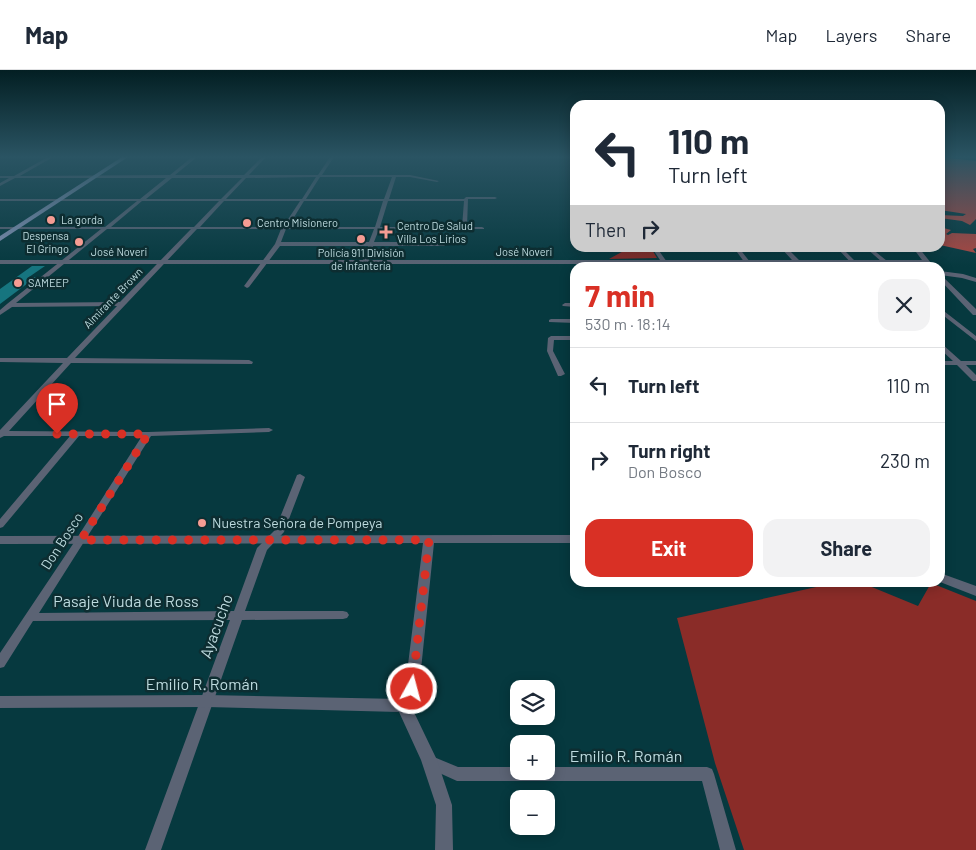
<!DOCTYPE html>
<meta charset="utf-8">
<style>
:root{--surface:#fff;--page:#f2f2f3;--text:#1f2937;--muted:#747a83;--line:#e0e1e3;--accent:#d93025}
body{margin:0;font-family:Barlow,sans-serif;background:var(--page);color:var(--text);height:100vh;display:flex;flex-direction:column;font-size:19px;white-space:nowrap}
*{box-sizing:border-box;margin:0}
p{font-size:16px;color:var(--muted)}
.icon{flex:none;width:28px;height:28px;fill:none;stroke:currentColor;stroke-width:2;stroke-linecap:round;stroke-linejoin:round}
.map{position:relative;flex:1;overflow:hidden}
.drawer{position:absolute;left:570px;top:192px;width:375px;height:325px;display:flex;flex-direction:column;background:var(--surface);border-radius:15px;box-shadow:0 2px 12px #0003}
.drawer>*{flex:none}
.guide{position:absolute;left:570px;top:30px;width:375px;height:152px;border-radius:15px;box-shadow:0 2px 12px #0003;background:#fff;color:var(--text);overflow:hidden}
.buttons{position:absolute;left:510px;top:610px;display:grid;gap:10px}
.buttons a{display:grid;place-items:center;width:45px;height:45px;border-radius:10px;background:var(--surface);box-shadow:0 2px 12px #0003;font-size:25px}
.pin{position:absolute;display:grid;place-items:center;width:42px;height:42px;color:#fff;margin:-51px -21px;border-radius:50% 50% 50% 0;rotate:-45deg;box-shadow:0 0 5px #0007}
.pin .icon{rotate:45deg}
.me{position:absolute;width:55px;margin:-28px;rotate:7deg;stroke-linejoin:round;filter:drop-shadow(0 0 4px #0008)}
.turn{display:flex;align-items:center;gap:18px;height:105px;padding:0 15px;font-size:22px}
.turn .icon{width:65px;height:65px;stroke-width:2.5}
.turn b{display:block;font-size:35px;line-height:42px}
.then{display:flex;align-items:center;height:48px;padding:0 15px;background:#0003;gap:10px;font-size:19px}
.round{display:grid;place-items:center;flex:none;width:52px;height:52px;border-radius:15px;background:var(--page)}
.headline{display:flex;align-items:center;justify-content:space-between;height:85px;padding:0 15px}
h1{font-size:30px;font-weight:700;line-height:38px;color:var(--accent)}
.action{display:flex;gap:10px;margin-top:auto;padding:10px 15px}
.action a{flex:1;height:58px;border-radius:15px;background:var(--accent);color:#fff;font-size:20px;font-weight:700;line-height:58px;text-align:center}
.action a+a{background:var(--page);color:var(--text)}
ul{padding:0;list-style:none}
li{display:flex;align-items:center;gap:15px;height:75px;padding:0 15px;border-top:1px solid var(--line)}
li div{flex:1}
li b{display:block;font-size:19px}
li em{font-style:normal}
header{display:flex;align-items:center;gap:30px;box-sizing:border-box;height:70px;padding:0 25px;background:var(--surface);border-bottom:1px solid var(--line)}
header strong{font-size:24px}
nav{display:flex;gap:28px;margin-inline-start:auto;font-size:18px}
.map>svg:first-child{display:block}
</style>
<header>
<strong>Map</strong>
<nav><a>Map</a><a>Layers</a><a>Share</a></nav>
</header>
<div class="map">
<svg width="976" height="780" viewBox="0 0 976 780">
<rect width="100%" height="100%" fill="#06393f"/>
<!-- green -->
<path fill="#8a2c28" d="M629 178H651L657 188 609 189Z
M839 512 862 513 918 536 931 513 976 531V780H744L715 693 677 548Z"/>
<!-- forest -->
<path fill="#ae4640" d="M940 87 976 91V149L970 155 962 151 940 148V145L963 146 966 144 940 140Z
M940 157 951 160 946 164 948 165 952 163 976 164V178L973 179 976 183 940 175Z"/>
<!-- building -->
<path fill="#16757f" d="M32 196H45L29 207H36L0 234V219Z"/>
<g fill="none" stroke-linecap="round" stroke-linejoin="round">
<!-- minor -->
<path fill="#5b6374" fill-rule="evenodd" d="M48 87H53L20 106 170 105 192 87H197L175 105H244L262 87H266L249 105H318L330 87H334L322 105H410L439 111 437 112 410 107H396L389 129H464L466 127H495L497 128 495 129H468L467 157H482L484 158V159H379L374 172H444L447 174 444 176H373L368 192 365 194 362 192 368 176H280L249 217 247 218 244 216 275 174 281 159H197L75 288 249 290 253 292 252 294 71 293 9 361 148 362 269 358 273 360 269 362 151 366 39 543 234 541 257 478 275 460 297 405 300 404 305 407 284 462 267 480 245 541H343L347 542 349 545 347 548 343 549 242 550 161 780H145L230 550 33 551 4 597 0 598V583L77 468 142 366H79L3 457 0 458V449L70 366H4L0 368V360L63 293 0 292V288H67L117 236 12 237 0 245V240L7 234 101 159H0V157H105L137 131H0V129H140L166 108H15L0 116V113L9 108H0V106H14ZM316 107 302 129H226L246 108ZM320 107H392L384 129H306ZM172 108H242L221 129H146ZM142 131H219L194 157H111ZM224 131H300L283 157H200ZM304 131H383L375 157H288ZM388 131H464L462 157H380ZM107 159H191L120 232 16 233ZM286 159H374L369 172H281Z
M652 178H657L667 192 666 193H662Z
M734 178H739L750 192 749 193H745Z
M837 178H842L862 198H856Z
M866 178H871L887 191 882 192Z
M796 189 804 198H799L793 191Z
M680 190 682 191 686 198H680L677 192Z
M616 192H620L623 198H617Z
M940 201 963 204 976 208V212L962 208 940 205Z
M565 233H575V237L563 236 562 235Z
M940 238 976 266V271L940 243Z
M551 249H575V253L549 252V250Z
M575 266V270H554L553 281 565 304 561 306H558L547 281 548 268 551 266Z
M940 273 942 274 961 291H976V295H966L976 305V311H973L957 295H940V291H953L940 279Z
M429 685 458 697H519V701H546V697H707L712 699 714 704 736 780H720L702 711H457L424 696 422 691 424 686Z"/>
<!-- tertiary -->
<path fill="#5b6374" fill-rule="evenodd" d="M781 178H787L799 190H922L913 178H919L935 198H928L925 194H0V190H792Z
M940 204 976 239V245H973L940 210Z
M575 465V473H434L419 619 411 636 437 690 452 735 453 780H435L436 735 421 690 399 642 207 637 0 638V626L207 625 400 629 405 619 423 473 0 474V466Z
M940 503 976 516V526L940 512Z"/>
<!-- primary -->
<path fill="#8392b4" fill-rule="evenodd" d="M122 87H128L0 171V166Z"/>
</g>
<!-- sky -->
<linearGradient id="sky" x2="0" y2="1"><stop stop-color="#031f23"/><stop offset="0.44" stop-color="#2a5463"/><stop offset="1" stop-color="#2a5463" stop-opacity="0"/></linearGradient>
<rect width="976" height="197" fill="url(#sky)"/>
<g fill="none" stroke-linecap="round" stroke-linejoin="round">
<!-- route -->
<path stroke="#d93025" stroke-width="9" stroke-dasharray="0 16.2" d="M57 364H148L81 470H429L412 619"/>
</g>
<!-- markers -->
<g fill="#f59c93" stroke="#0d2d31" stroke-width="2">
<circle cx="51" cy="150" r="5"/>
<circle cx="247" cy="153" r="5"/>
<path d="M383.5 154.5h5v5h5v5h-5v5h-5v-5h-5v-5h5z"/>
<circle cx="361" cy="169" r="5"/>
<circle cx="79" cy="172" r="5"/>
<circle cx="18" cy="213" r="5"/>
<circle cx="202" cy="453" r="5"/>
</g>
<g text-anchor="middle" stroke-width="5" stroke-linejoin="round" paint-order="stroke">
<!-- far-poi labels -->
<g font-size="11" fill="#bedbdf" stroke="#0d2d31" text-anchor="start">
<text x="61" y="154">La gorda</text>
<text x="257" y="157">Centro Misionero</text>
<text x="397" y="160">Centro De Salud<tspan x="397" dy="13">Villa Los Lirios</tspan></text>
<text x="69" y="170" text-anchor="end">Despensa<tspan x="69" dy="13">El Gringo</tspan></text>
<text x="361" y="187" text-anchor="middle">Policía 911 División<tspan x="361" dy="13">de Infantería</tspan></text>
<text x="28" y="217">SAMEEP</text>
</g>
<!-- far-street labels -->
<g font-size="11" fill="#bedbdf" stroke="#0d2d31">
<text x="119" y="186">José Noveri</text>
<text x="524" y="186">José Noveri</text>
<text transform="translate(113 228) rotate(-46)" y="4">Almirante Brown</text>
</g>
<!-- poi labels -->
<g font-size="14" fill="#bedbdf" stroke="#0d2d31" text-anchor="start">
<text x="212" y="458">Nuestra Señora de Pompeya</text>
</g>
<!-- street labels -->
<g font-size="14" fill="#bedbdf" stroke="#0d2d31">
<text transform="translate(62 471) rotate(-57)" y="5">Don Bosco</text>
</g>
<!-- near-street labels -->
<g font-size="16" fill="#bedbdf" stroke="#0d2d31">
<text x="126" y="537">Pasaje Viuda de Ross</text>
<text transform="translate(216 556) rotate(-70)" y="6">Ayacucho</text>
<text x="202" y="620">Emilio R. Román</text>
<text x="626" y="692">Emilio R. Román</text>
</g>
</g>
</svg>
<div class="buttons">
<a><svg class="icon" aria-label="layers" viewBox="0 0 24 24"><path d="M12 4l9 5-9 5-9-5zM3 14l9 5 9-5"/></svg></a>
<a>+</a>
<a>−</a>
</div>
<div class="pin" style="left:57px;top:364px;background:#d93025"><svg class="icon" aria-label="arrive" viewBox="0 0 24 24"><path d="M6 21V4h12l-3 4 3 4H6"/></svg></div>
<svg class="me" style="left:412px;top:619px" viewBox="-20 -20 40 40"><circle r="17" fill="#d93025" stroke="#fff" stroke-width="3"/><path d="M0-11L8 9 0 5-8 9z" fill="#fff"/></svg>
<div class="guide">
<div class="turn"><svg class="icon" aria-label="left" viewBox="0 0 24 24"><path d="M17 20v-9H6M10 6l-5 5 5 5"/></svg><div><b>110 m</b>Turn left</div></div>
<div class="then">Then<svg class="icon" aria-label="right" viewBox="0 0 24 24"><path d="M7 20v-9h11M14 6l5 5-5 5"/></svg></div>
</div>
<section class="drawer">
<div class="headline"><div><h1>7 min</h1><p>530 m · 18:14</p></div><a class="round"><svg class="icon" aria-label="close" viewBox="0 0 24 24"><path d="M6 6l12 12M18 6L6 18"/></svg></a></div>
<ul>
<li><svg class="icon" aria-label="left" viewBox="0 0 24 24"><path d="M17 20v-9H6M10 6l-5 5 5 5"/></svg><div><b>Turn left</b></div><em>110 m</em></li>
<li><svg class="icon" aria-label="right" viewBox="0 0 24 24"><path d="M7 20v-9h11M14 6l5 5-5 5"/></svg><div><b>Turn right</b><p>Don Bosco</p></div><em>230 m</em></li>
</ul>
<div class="action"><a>Exit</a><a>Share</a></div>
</section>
</div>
